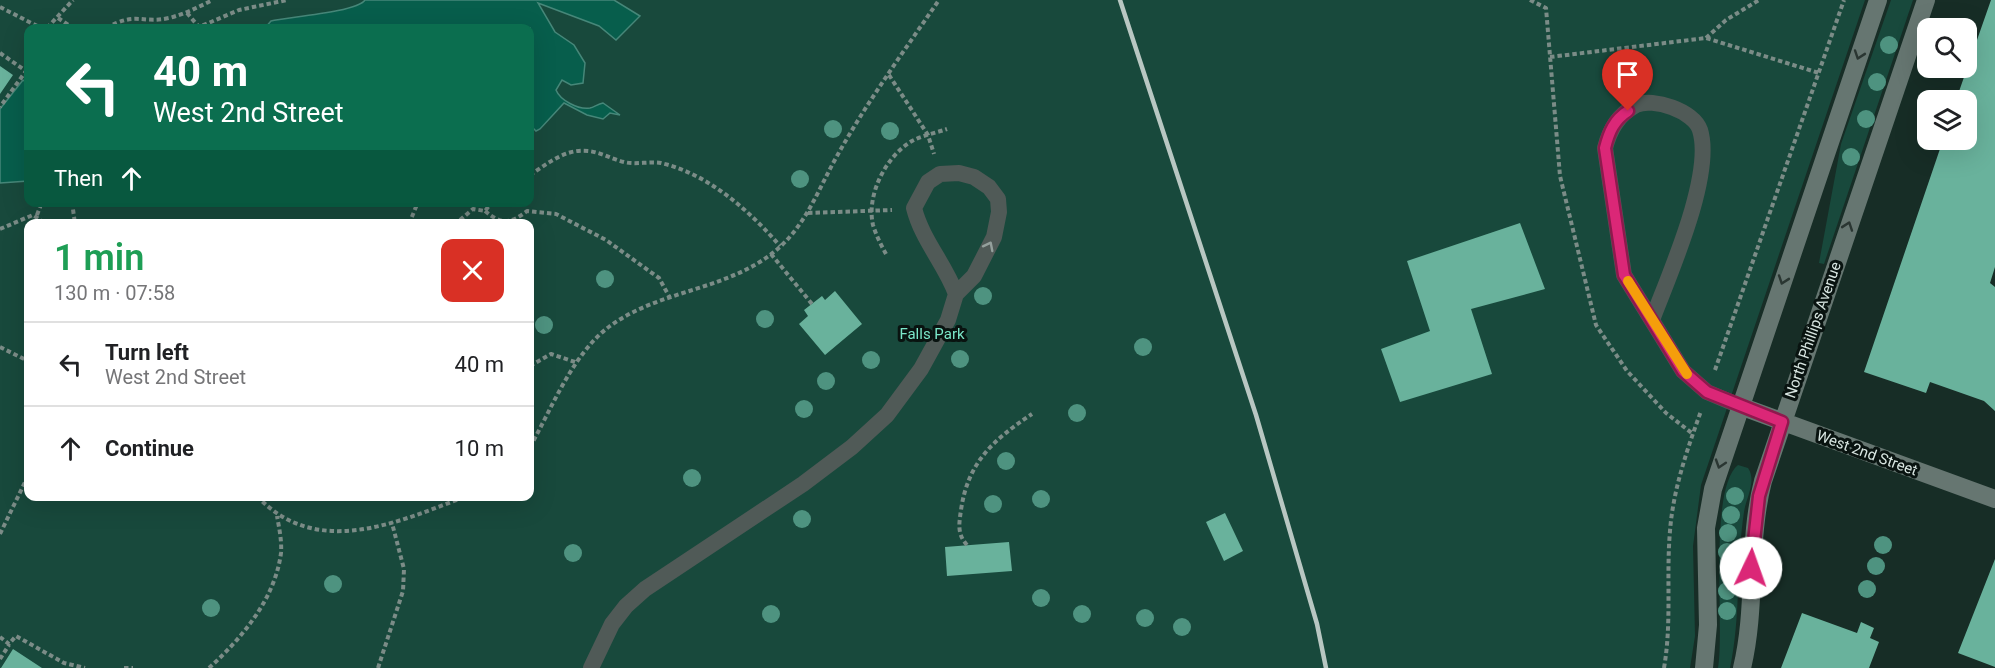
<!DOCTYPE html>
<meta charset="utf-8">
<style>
:root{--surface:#fff;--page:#f2f2f2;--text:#202124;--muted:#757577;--line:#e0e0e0}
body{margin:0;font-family:Roboto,sans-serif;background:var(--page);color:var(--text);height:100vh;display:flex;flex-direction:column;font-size:22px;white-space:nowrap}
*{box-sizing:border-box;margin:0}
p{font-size:20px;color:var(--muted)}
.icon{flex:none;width:33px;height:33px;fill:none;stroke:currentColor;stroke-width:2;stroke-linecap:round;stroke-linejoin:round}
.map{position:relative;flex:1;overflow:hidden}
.drawer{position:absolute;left:24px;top:219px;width:510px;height:282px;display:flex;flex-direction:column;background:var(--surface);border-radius:12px;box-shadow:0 6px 24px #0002}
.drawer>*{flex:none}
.hud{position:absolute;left:24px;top:24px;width:510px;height:183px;border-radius:12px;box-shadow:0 6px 24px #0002;background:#0b6e4f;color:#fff;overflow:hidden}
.tools{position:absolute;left:1917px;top:18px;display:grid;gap:12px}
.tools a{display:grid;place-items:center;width:60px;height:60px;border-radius:12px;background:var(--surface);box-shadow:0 6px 24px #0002;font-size:30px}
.pin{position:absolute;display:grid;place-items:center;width:51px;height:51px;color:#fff;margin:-62px -26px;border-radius:50% 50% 50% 0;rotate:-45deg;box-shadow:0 0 6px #0007}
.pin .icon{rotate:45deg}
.me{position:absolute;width:66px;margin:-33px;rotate:3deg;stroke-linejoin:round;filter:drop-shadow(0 0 4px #0008)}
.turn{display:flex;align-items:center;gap:21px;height:126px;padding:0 30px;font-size:27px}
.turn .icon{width:78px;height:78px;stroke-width:2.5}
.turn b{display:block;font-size:42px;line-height:51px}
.then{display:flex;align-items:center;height:57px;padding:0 30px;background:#0003;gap:12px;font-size:22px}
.round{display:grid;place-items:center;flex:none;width:63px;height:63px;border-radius:12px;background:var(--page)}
.headline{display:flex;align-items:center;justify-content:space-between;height:102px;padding:0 30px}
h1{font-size:36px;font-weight:600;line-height:45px;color:#1e9e55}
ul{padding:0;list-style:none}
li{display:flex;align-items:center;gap:18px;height:84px;padding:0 30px;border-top:2px solid var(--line)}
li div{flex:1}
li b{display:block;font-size:22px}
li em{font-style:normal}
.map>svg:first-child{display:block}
</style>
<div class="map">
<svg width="1995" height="668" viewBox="0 0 1995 668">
<rect width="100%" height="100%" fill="#172d26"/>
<!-- green -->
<path fill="#18493c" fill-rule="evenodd" d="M0 0H1865L1701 485 1693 546 1695 636 1690 668H0ZM28 28H530V202H28ZM28 224H530V496H28Z
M1891 0H1913L1824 264 1819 263 1841 144Z
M1738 465 1748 468C1757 481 1746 498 1744 512 1736 564 1741 616 1730 668H1718C1725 627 1708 489 1738 465Z"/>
<!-- water -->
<path fill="#075e4c" stroke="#468779" stroke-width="1.5" d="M365 0H614L640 16 616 40 599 26 538 3 555 32 574 45 585 63 583 83 571 85 562 80 556 90C560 100 578 110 590 108 594 107 598 104 603 103L620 115 610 113 603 119 587 115 564 103 540 129 536 131 530 125V28H265L271 21C289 17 357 12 365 0Z
M23 80 28 84V181L0 183V109Z"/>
<!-- building -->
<path fill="#69b29c" d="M1991 0H1995V267L1990 283 1995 287V411L1984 401 1930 382 1926 393 1864 372 1943 140H1966V100H1956Z
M0 66 13 75 0 94Z
M1520 223 1545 289 1471 309 1492 374 1400 402 1381 349 1430 331 1407 261Z
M835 291 862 324 825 355 799 324 808 316 804 310 822 296 825 300Z
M1225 513 1243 551 1224 561 1206 522Z
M1009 542 1012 571 947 576 945 547Z
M1995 559V667L1958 653Z
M1802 613 1857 633 1861 622 1874 628 1870 638 1879 642 1869 668H1781Z
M13 649 42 668H1Z"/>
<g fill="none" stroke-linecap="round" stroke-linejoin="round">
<!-- path -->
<path stroke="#7b8c87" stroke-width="4" stroke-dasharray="4.5 3" stroke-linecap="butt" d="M1530 0 1546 8 1560 176 1596 325 1627 371 1666 413 1693 434
M0 7 41 28
M187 13 199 27 239 10 287 0
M58 18 73 28
M47 28 73 0
M106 28C137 11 141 24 169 18 185 14 198 7 213 0
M1706 38 1726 20 1759 0
M0 53 26 71 0 107
M1550 57 1706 38 1819 73
M889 75 928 135 934 154
M530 175C547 164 566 148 588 151 600 152 612 159 624 162 636 165 649 161 661 163 708 174 749 210 780 246
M72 202 75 224
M485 211C502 225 510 224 527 211L556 214 606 240 659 278 670 298
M808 213 892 210
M37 215 42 202
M460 220 473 209 485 211 492 202
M409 224 418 202
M0 229 33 215 46 224
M771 254 812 304
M886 254C881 245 876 235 873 225 866 195 886 156 912 141 923 135 936 133 947 129
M0 347 28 361
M530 366 551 354 575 362
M1715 370 1844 0
M530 447C552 408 573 353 610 326 662 288 733 291 782 245 808 220 819 188 837 156 867 102 904 51 939 0
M257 496C317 560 398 522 467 496
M0 534 28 476
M967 545C957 534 959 524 961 510 968 462 993 440 1032 414
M0 637 9 644 16 636 64 663 85 668
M0 659 9 645
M124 668H133
M209 668C242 638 275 599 281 553 282 541 279 527 277 516
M378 668 403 591 404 569 392 523
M1664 668C1672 622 1666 577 1670 531 1673 490 1687 450 1701 411"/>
<!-- lane -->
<path stroke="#505a57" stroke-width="16" d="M1652 320C1669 275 1714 175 1700 130 1694 111 1653 97 1636 105 1618 115 1610 129 1605 148L1624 275 1683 371 1707 392 1740 406
M591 668 612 624 626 606 645 589 803 484 852 447 887 415 921 369 948 320 956 294 974 276 994 237 999 212 998 199 989 187 974 177 959 173 940 174 928 182 914 208C922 240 945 264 956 294"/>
<!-- secondary -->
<path stroke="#667671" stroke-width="18" d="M1740 406 1995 499
M1704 668 1708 625 1706 528 1713 489 1878 0
M1742 668C1757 606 1747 543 1763 481L1926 0"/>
<!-- rail -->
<path stroke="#b8c7c2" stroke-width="4.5" d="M1120 0 1256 415 1317 624 1326 668"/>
</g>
<!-- trees -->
<g fill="#4e9380">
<circle cx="1889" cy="45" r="9"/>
<circle cx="1877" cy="82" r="9"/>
<circle cx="1866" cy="119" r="9"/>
<circle cx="833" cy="129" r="9"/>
<circle cx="890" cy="131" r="9"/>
<circle cx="1851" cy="157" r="9"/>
<circle cx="800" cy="179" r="9"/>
<circle cx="605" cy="279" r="9"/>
<circle cx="983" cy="296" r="9"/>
<circle cx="765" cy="319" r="9"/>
<circle cx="544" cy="325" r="9"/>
<circle cx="1143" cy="347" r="9"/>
<circle cx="960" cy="359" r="9"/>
<circle cx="871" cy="360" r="9"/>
<circle cx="826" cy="381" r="9"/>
<circle cx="804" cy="409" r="9"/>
<circle cx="1077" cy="413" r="9"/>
<circle cx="1006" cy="461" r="9"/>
<circle cx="692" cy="478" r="9"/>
<circle cx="1735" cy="496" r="9"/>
<circle cx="1041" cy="499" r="9"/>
<circle cx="993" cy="504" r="9"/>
<circle cx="1731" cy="515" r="9"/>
<circle cx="802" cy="519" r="9"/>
<circle cx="1728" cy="533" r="9"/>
<circle cx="1883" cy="545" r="9"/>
<circle cx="1727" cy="552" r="9"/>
<circle cx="573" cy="553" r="9"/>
<circle cx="1876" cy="566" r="9"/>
<circle cx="333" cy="584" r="9"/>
<circle cx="1867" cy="589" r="9"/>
<circle cx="1727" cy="591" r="9"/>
<circle cx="1041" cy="598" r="9"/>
<circle cx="211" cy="608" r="9"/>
<circle cx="1727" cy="611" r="9"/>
<circle cx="771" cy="614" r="9"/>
<circle cx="1082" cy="614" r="9"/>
<circle cx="1145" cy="618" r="9"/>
<circle cx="1182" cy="627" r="9"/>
</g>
<!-- one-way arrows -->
<defs><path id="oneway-chevron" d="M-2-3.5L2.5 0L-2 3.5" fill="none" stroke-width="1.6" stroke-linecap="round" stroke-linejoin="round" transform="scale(1.5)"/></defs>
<g stroke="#2a3632">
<use href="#oneway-chevron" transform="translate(1859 55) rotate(109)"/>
<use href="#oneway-chevron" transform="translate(1848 226) rotate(-71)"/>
<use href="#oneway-chevron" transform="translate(1783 280) rotate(109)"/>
<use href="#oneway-chevron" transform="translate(1720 464) rotate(108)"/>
</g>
<use stroke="#94a09c" href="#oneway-chevron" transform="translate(989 246) rotate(-63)"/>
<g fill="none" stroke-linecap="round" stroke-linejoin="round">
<defs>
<path id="route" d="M1628 111C1614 120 1609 132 1605 148L1624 275 1683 371 1707 392 1782 422 1759 496 1751 568"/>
</defs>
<!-- route casing -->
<use href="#route" stroke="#8e194d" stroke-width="15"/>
<!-- route -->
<use href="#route" stroke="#db2777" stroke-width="10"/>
<!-- slow -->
<path stroke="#f59e0b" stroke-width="10" d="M1628 281 1687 374"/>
</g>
<g text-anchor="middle" stroke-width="6" stroke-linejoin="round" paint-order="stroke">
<!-- street labels -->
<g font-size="15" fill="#d9e6e2" stroke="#091310">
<text transform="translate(1813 330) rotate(-71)" y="5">North Phillips Avenue</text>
<text transform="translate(1867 453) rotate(20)" y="5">West 2nd Street</text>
</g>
<!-- park labels -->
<g font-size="15" fill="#7be7c9" stroke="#091310">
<text x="932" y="339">Falls Park</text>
</g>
</g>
</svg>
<div class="tools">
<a><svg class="icon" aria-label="search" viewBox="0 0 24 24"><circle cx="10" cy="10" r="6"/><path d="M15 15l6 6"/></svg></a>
<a><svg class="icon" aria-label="layers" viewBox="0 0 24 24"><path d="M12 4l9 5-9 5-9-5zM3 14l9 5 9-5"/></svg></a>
</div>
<div class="pin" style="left:1628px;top:111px;background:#d93025"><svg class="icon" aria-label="arrive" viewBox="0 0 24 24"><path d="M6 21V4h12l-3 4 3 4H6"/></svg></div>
<svg class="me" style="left:1751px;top:568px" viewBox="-20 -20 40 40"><circle r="19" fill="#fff"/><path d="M0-13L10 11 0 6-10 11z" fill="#db2777"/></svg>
<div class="hud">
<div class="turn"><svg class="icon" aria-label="left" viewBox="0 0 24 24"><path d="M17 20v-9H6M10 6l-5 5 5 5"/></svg><div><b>40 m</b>West 2nd Street</div></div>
<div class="then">Then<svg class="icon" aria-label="ahead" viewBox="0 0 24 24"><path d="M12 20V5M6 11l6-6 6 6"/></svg></div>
</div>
<section class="drawer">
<div class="headline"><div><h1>1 min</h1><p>130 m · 07:58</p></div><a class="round" style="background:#d93025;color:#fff"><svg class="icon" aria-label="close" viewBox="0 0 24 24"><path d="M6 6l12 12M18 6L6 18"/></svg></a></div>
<ul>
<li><svg class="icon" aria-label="left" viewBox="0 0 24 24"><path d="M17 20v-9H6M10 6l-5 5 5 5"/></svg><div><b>Turn left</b><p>West 2nd Street</p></div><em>40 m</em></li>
<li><svg class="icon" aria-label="ahead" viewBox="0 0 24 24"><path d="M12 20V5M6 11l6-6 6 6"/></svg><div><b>Continue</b></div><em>10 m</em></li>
</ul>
</section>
</div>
